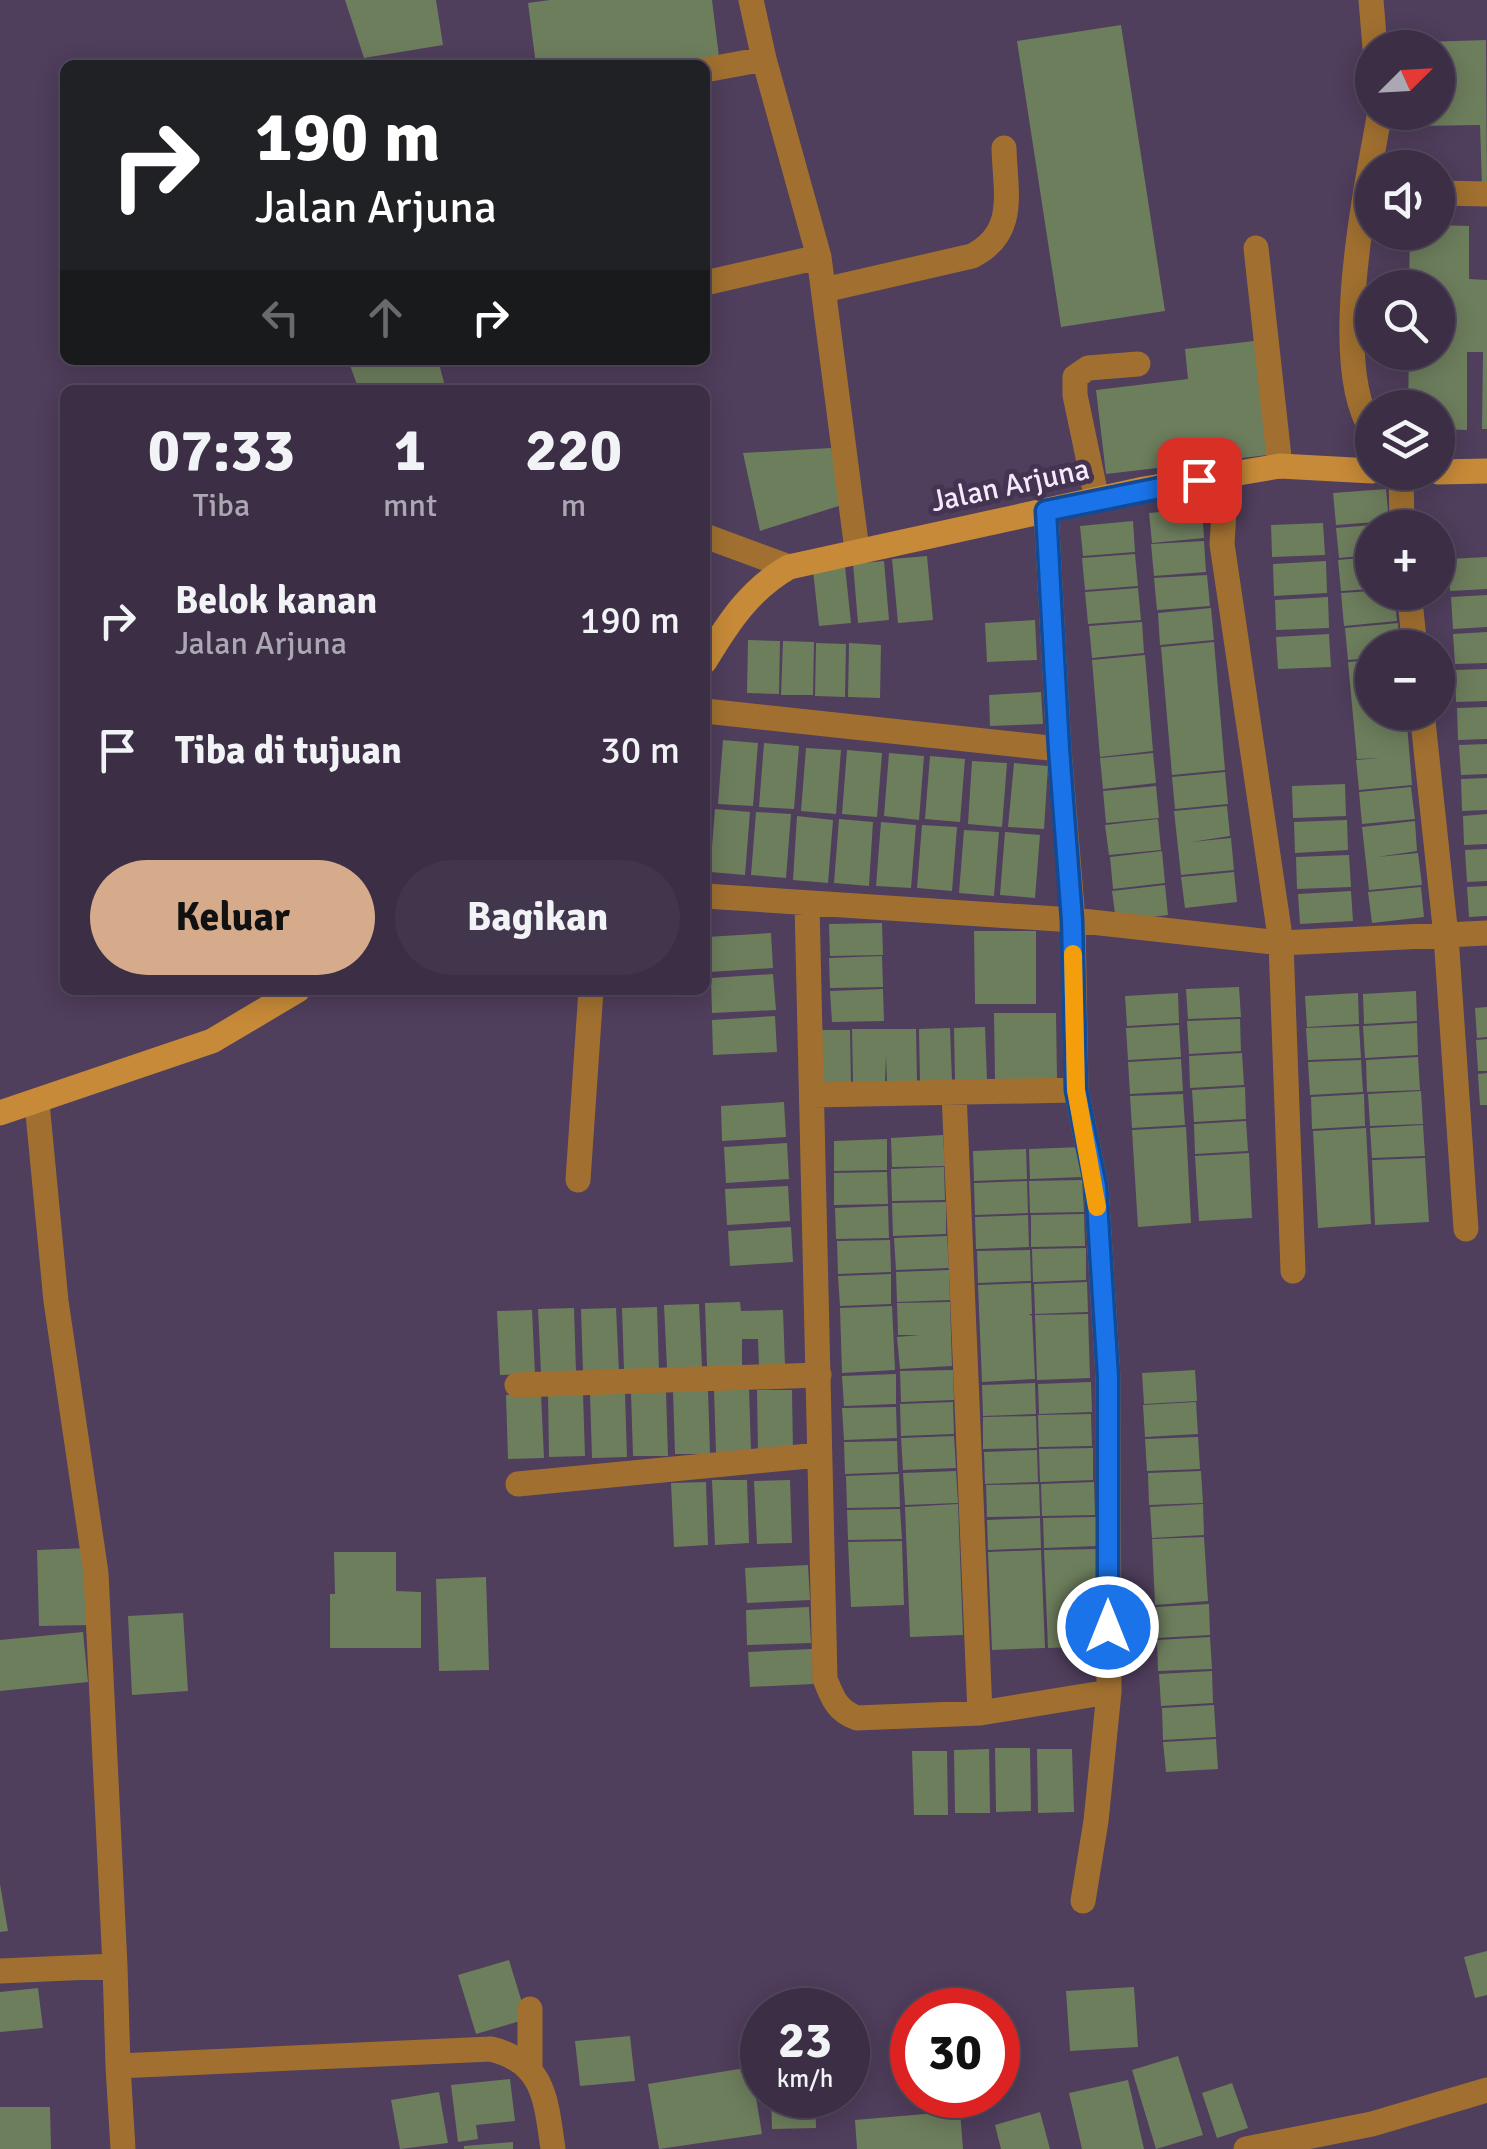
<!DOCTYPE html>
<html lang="id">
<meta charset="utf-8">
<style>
:root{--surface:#3b2e45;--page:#42364c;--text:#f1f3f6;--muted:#aca8b3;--line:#544a5e;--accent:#d6ab8b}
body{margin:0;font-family:Signika,sans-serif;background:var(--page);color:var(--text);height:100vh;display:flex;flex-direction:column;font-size:38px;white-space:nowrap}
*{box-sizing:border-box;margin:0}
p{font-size:32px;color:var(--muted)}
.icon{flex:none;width:55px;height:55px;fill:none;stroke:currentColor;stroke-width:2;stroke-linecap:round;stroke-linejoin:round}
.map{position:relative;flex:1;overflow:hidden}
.details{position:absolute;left:60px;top:385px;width:650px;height:610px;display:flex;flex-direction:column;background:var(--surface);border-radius:15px;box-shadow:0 5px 25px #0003,0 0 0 2px var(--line)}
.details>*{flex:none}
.guide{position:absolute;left:60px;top:60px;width:650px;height:305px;border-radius:15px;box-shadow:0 5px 25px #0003,0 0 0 2px var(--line);background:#202124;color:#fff;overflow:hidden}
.needle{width:65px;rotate:66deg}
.buttons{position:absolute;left:1355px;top:30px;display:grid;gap:20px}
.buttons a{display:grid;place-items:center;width:100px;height:100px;border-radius:50%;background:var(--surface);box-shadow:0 5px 25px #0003,0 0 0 2px var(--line);font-size:50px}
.speed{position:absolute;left:740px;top:1988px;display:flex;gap:20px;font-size:50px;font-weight:700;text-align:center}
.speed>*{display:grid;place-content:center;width:130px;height:130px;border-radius:50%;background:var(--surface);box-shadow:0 5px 25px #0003,0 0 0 2px var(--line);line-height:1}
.speed small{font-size:25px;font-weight:400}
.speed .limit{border:15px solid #d22;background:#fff;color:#111}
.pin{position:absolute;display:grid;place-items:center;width:85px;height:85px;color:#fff;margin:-42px;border-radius:20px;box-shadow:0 5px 15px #0006}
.me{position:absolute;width:110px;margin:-55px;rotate:0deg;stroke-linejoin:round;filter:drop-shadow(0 0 8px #0008)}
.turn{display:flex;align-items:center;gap:35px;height:210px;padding:0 30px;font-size:45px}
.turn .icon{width:130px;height:130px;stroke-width:2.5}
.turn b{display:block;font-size:70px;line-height:85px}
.lanes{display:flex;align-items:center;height:95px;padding:0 30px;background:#0003;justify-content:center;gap:50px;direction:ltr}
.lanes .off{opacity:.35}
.eta{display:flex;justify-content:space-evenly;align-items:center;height:170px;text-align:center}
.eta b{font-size:60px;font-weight:700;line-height:70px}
.cta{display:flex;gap:20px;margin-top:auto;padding:20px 30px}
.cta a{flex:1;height:115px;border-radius:60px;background:var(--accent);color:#111;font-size:40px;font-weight:700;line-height:115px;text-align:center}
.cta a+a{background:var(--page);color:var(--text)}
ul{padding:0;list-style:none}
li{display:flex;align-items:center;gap:30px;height:130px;padding:0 30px}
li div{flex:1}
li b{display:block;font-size:38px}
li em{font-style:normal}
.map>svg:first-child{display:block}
</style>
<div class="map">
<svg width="1487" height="2149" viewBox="0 0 1487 2149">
<rect width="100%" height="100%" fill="#4f3e5c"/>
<!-- building -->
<path fill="#6d7e5d" d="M345 0H436L443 45 364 58Z
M550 0H712L719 57 650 65H536L528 3Z
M1121 25 1165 311 1061 327 1017 41Z
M1486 40 1487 186H1482L1480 125 1415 126 1416 112H1438V48H1423V42Z
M1438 225 1469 226V279L1487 280V429H1482L1483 352H1467V430L1438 429V408H1408L1409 352H1438V288H1409L1410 232H1438Z
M1263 340 1277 454 1106 474 1096 390 1188 379 1185 349Z
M348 360H438L446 390H359Z
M831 448 848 503 760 531 743 453Z
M1386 489 1389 521 1336 525 1333 493Z
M1202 508 1204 538 1152 543 1149 513Z
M1133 521 1135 552 1083 556 1080 526Z
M1323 523 1325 555 1272 557 1271 525Z
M1372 525V555L1339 558 1336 528Z
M1204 541 1206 572 1154 576 1151 544Z
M1135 554 1138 586 1085 590 1082 558Z
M927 556 933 620 898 623 892 559Z
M1372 557V589L1341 591 1338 560Z
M1487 557V589L1450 591 1448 559Z
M884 561 889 620 858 623 853 564Z
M1326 561 1327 593 1274 596 1273 564Z
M845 566 851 623 819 626 813 570Z
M1207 575 1210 606 1157 610 1154 578Z
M1138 588 1141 620 1088 624 1085 592Z
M1372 591 1394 592 1397 621 1344 626 1341 593Z
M1487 595V627L1453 629 1451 597Z
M1328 597 1329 628 1276 630 1275 600Z
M1211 608 1214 640 1160 645 1158 613Z
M1035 620 1037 660 987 662 985 623Z
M1142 622 1144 653 1092 658 1089 626Z
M1398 623 1400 648H1372V658L1348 660 1345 628Z
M1487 632V663L1455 664 1453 634Z
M1329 634 1331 667 1278 669 1276 637Z
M748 640 780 641 779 694 747 693Z
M783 641 814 642 813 695H781Z
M1214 642 1225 770 1172 775 1161 647Z
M816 643 846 644 845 697 815 696Z
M849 643 881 645 880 698 848 697Z
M1145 655 1153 751 1100 757 1092 660Z
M1372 660V712H1406L1412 785 1359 790 1356 760 1379 758 1357 759 1348 662Z
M1487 669V701L1456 702 1455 670Z
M1041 692 1043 724 990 726 989 695Z
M1487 707V739L1458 740 1457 708Z
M723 740 758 743 753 806 718 804Z
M764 743 799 746 794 809 759 807Z
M1487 744V774L1461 775 1459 745Z
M806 748 841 750 836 814 801 811Z
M847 750 882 753 877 817 842 814Z
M889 753 924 756 919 820 884 816Z
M1153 753 1156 783 1103 789 1100 758Z
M930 756 965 759 960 822 925 819Z
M972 761 1007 763 1002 827 968 824Z
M1014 763 1048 766 1044 829 1008 827Z
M1225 772 1228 804 1175 809 1172 777Z
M1487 778V810L1462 811 1461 779Z
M1345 784 1346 816 1293 818 1292 786Z
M1156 786 1159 818 1106 823 1103 791Z
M1411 787 1415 819 1362 824 1359 792Z
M1227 806 1230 836 1191 842 1231 838 1234 870 1181 875 1174 811Z
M715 809 750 812 745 875 710 872Z
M756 812 791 814 786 878 751 875Z
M1487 814V844L1464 845 1463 816Z
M797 816 833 820 828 883 793 880Z
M839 819 873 822 869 886 834 883Z
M1158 819 1161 850 1109 855 1105 825Z
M1347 820 1348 850 1295 853 1294 822Z
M1415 821 1417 851 1377 857 1418 853 1422 885 1369 890 1362 827Z
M881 822 916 825 911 888 876 886Z
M922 825 957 827 952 891 917 888Z
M964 830 999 832 994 896 959 893Z
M1005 832 1040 835 1035 898 1000 895Z
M1487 849V881L1467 882 1465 850Z
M1162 851 1165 883 1113 889 1110 857Z
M1349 855 1351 887 1297 889 1296 857Z
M1234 872 1237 902 1185 908 1181 877Z
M1165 885 1168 915 1116 921 1112 891Z
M1487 886V916L1469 917 1467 887Z
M1421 887 1424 917 1372 923 1368 892Z
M1351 891 1353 921 1300 924 1298 894Z
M882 923 883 955 830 956 829 924Z
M974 931H1036V1004H975Z
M771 933 773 968 709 972 707 937Z
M882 956 883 987 830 988 829 958Z
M773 974 776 1010 712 1013 711 978Z
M1239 987 1241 1017 1188 1019 1186 989Z
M883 989 884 1021 832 1022 830 991Z
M1416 991 1417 1021 1364 1024 1363 994Z
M1178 993 1179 1023 1127 1026 1125 996Z
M1358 993 1359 1024 1307 1027 1305 996Z
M1487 1007V1037L1477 1038 1475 1008Z
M994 1013H1056L1057 1079 995 1080Z
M775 1016 777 1052 713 1055 712 1020Z
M1240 1019 1241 1051 1189 1054 1187 1021Z
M1417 1023 1418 1055 1365 1058 1363 1026Z
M1179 1025 1181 1057 1128 1060 1126 1028Z
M1359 1026 1361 1058 1308 1060 1306 1028Z
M985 1027 987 1080 955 1081 954 1028Z
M950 1028 952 1081 920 1082 919 1029Z
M852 1029H916L917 1082 887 1083 886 1055 885 1082 853 1083Z
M818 1030H850L851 1083 819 1084Z
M1487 1039V1071H1478L1476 1040Z
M1242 1053 1244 1085 1190 1088 1189 1056Z
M1418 1057 1420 1090 1367 1092 1366 1060Z
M1181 1059 1183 1091 1130 1094 1128 1062Z
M1361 1060 1363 1092 1310 1095 1308 1062Z
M1487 1073V1105H1480L1478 1074Z
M1245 1087 1246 1119 1194 1122 1192 1090Z
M1421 1091 1423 1124 1370 1126 1368 1094Z
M1183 1094 1185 1125 1132 1128 1130 1096Z
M1364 1094 1365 1126 1312 1129 1311 1097Z
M784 1102 786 1137 722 1141 721 1106Z
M1246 1121 1248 1151 1195 1154 1194 1124Z
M1423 1125 1425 1156 1372 1158 1370 1128Z
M1186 1127 1191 1223 1138 1227 1132 1130Z
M1366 1128 1371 1224 1318 1228 1313 1131Z
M943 1135 945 1166 892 1167 891 1138Z
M887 1139V1170L834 1171V1141Z
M787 1143 789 1179 726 1183 724 1147Z
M1082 1147 1083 1177 1030 1179 1029 1149Z
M1026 1149 1027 1179 974 1181 973 1151Z
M1249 1153 1252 1218 1199 1221 1195 1156Z
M1425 1158 1429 1222 1375 1225 1372 1160Z
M944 1167 945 1200 892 1201 891 1169Z
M887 1172 888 1204 834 1205V1173Z
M1082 1180 1084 1212 1030 1213 1029 1181Z
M1027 1181 1028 1213 975 1215 974 1183Z
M788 1186 790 1221 727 1225 725 1189Z
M946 1202V1234L893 1236 892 1203Z
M888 1206 889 1238 836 1239 835 1208Z
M1084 1214 1085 1246 1031 1247V1215Z
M1028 1215 1029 1247 976 1249 975 1217Z
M791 1227 793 1262 730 1266 728 1231Z
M947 1236 949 1268 896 1270 894 1238Z
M890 1240 891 1272 838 1274 837 1241Z
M1086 1248V1280L1033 1282 1032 1249Z
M1030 1250 1031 1281 978 1283 977 1251Z
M949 1270 950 1300 897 1302 896 1272Z
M891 1274V1304L840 1306 838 1276Z
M1087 1282 1088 1312 1035 1314 1034 1284Z
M1031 1283 1032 1314H1029L1032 1316 1035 1379 982 1382 978 1285Z
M740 1302 741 1311 783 1310 785 1366 759 1367 758 1339H742V1366H707L705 1303Z
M950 1302 952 1366 900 1369 897 1337 920 1335H898L897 1303Z
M699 1304 702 1368H667L664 1305Z
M892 1306 895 1370 842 1373 840 1308Z
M657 1307 659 1370 624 1371 622 1308Z
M574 1308 576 1372 541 1373 538 1309Z
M616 1308 619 1372 583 1373 581 1309Z
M532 1310 535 1374 500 1375 497 1311Z
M1088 1314 1090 1378 1037 1380 1035 1315Z
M953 1370 954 1400 901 1402 900 1371Z
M1195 1370 1197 1401 1144 1404 1142 1373Z
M896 1374V1404L844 1406 842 1376Z
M1091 1382 1092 1412 1039 1414 1038 1384Z
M1035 1383 1036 1414 983 1416 982 1385Z
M749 1389 751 1452 716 1453 714 1390Z
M708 1390 710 1454H675L673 1391Z
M757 1390H792L793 1453 758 1454Z
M666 1392 668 1456H633L631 1393Z
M583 1393 585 1456 549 1457 548 1394Z
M625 1393 627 1457 592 1458 590 1394Z
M541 1394 544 1458 508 1459 506 1395Z
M953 1402 954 1434 901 1436 900 1404Z
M1196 1402 1198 1434 1145 1437 1143 1405Z
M896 1407 897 1438 844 1440 842 1408Z
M1091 1414 1092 1446 1039 1447 1038 1415Z
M1036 1416 1037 1448 983 1449V1417Z
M954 1436 956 1468 903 1470 901 1438Z
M1198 1437 1200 1469 1147 1471 1145 1439Z
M897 1441 898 1472 845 1474 844 1442Z
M1093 1448V1480L1040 1482 1039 1449Z
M1037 1450 1038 1482 985 1484 984 1452Z
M956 1471 958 1503 905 1505 903 1473Z
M1201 1471 1203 1503 1149 1505 1148 1473Z
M899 1474 900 1507 847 1508 846 1476Z
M712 1480H747L749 1543 715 1545Z
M790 1480 792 1543 757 1544 754 1481Z
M706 1482 708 1545 674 1547 671 1483Z
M1094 1482 1095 1515 1042 1516 1041 1484Z
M1039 1484 1040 1516 987 1517 986 1485Z
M958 1504 963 1635 910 1637 905 1507Z
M1203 1504 1204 1535 1152 1538 1150 1507Z
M900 1509 902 1539 848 1540 847 1510Z
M1096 1517 1097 1546 1044 1548 1043 1518Z
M1040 1518 1041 1548 988 1550 987 1520Z
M1204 1537 1208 1601 1155 1605 1152 1539Z
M902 1541 904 1605 851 1607 848 1542Z
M88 1548 90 1625 39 1626 37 1550Z
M1097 1549 1101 1646 1048 1648 1044 1550Z
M1041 1550 1045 1648 992 1650 988 1552Z
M334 1552H396V1591L421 1592V1648H330V1594H335Z
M808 1565 810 1600 747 1603 745 1568Z
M486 1577 489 1670 439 1671 436 1579Z
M1209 1604 1210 1635 1157 1638 1156 1607Z
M809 1607 811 1643 747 1645 746 1610Z
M183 1613 188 1691 132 1695 128 1616Z
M83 1632 88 1682 0 1691V1640Z
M1210 1637 1212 1669 1158 1671 1157 1640Z
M812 1649 813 1684 750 1687 748 1652Z
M1212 1671 1213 1703 1161 1706 1159 1674Z
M1214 1705 1216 1737 1163 1740 1162 1708Z
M1216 1739 1218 1769 1166 1772 1163 1742Z
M995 1748H1030L1031 1811 996 1812Z
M989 1749 990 1813H955L954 1750Z
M1037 1749H1072L1074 1812 1038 1813Z
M912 1751H947L948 1815H914Z
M0 1884 8 1931 0 1932Z
M1487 1951V1995L1475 1998 1464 1957Z
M509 1960 527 2019 476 2034 458 1975Z
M1134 1987 1138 2047 1070 2051 1066 1991Z
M38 1988 43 2028 0 2032V1992Z
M772 2001 819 2002V2010H772Z
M630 2036 635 2081 580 2086 575 2041Z
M1178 2056 1203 2135 1156 2149 1132 2070Z
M751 2067 762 2134 659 2149 648 2084Z
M510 2079 515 2121 476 2125 478 2139 458 2142 451 2085Z
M1128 2080 1144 2149H1082L1069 2093Z
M1232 2083 1248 2128 1217 2138 1202 2093Z
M439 2092 448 2143 400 2149 391 2100Z
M771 2095H815L816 2128 772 2129Z
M0 2107H50L51 2149H0Z
M960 2111 963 2149H857L855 2120Z
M1040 2112 1050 2149H1001L995 2125Z
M513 2142V2149H464V2146Z"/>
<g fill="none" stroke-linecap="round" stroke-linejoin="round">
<!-- street -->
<path stroke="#a17030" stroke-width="25" d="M751 0 764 59 819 257 857 550
M1371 0 1375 48
M705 70 764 59
M1438 193 1487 194
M1256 248 1280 466
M705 283 819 257
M824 290 972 256C1018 233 1005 191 1004 148
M1372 430C1329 365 1366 189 1380 112
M1401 472 1402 528
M1226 476 1222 544 1281 943 1293 1271
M1097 500 1075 395V377L1088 368 1138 364
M1046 511 1059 749 1073 920 1281 943 1487 933
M705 536 789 567
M1409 592 1415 648
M705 711 1059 749
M1422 712 1446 936 1466 1229
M705 896 1073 920 1076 1090 1096 1186 1108 1377 1109 1692 1096 1821 1083 1901
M807 904 825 1679C832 1697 837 1711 857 1718L980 1713 1109 1692
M954 1092 980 1713
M812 1095 1076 1090
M37 1103 56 1301 96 1573 115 1966
M578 1180 591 990
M517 1385 819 1375
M518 1484 819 1455
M0 1971 115 1966 118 2066 491 2049C545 2062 546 2101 553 2149
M530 2009V2069
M118 2066 123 2149
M1246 2149 1372 2124 1487 2090"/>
<!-- secondary -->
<path stroke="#c78a38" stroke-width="25" d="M1438 472 1487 471
M705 661C728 623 750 589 789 567L1144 489 1280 466 1372 471
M0 1113 212 1041 298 990"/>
</g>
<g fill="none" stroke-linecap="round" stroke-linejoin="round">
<defs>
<path id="route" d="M1108 1627V1377L1096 1186 1076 1090 1072 920 1059 749 1046 511 1199 480"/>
</defs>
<!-- route casing -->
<use href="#route" stroke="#114b97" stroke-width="25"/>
<!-- route -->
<use href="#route" stroke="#1a73e8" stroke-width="18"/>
<!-- slow -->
<path stroke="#f59e0b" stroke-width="18" d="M1073 954 1076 1090 1097 1207"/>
</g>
<g text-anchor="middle" stroke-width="10" stroke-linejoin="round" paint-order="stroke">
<!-- street labels -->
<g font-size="30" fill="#f4eafc" stroke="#453451">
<text transform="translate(1010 485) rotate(-12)" y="10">Jalan Arjuna</text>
</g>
</g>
</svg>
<div class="buttons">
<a><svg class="needle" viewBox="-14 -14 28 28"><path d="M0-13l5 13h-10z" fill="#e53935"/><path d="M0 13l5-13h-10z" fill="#aca8b3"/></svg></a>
<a><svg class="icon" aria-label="sound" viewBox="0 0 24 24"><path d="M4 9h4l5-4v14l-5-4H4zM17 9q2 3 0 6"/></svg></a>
<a><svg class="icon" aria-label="search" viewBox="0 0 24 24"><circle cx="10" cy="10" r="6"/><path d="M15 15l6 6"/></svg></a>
<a><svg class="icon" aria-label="layers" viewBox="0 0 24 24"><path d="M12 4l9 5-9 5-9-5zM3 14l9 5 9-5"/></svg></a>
<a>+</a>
<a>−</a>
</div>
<div class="speed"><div>23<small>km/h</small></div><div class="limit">30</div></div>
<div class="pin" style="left:1199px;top:480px;background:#d93025"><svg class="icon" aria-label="arrive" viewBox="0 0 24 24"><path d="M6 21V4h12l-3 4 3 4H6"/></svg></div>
<svg class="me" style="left:1108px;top:1627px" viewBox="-20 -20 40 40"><circle r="17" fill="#1a73e8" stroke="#fff" stroke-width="3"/><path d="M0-11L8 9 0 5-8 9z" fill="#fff"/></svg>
<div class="guide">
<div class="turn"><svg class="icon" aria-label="right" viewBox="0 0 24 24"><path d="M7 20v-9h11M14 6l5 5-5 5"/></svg><div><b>190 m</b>Jalan Arjuna</div></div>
<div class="lanes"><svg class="icon off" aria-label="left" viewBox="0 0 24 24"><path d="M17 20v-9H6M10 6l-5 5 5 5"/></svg><svg class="icon off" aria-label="ahead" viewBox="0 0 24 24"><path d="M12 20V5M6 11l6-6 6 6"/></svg><svg class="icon" aria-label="right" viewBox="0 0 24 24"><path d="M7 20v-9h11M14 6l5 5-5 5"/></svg></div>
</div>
<section class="details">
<div class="eta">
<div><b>07:33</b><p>Tiba</p></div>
<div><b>1</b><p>mnt</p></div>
<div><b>220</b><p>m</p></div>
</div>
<ul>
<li><svg class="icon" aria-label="right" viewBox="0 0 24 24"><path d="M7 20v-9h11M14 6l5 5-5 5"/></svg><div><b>Belok kanan</b><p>Jalan Arjuna</p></div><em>190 m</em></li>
<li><svg class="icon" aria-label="arrive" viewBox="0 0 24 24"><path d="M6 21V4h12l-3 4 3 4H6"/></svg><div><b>Tiba di tujuan</b></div><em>30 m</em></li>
</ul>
<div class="cta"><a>Keluar</a><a>Bagikan</a></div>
</section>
</div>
